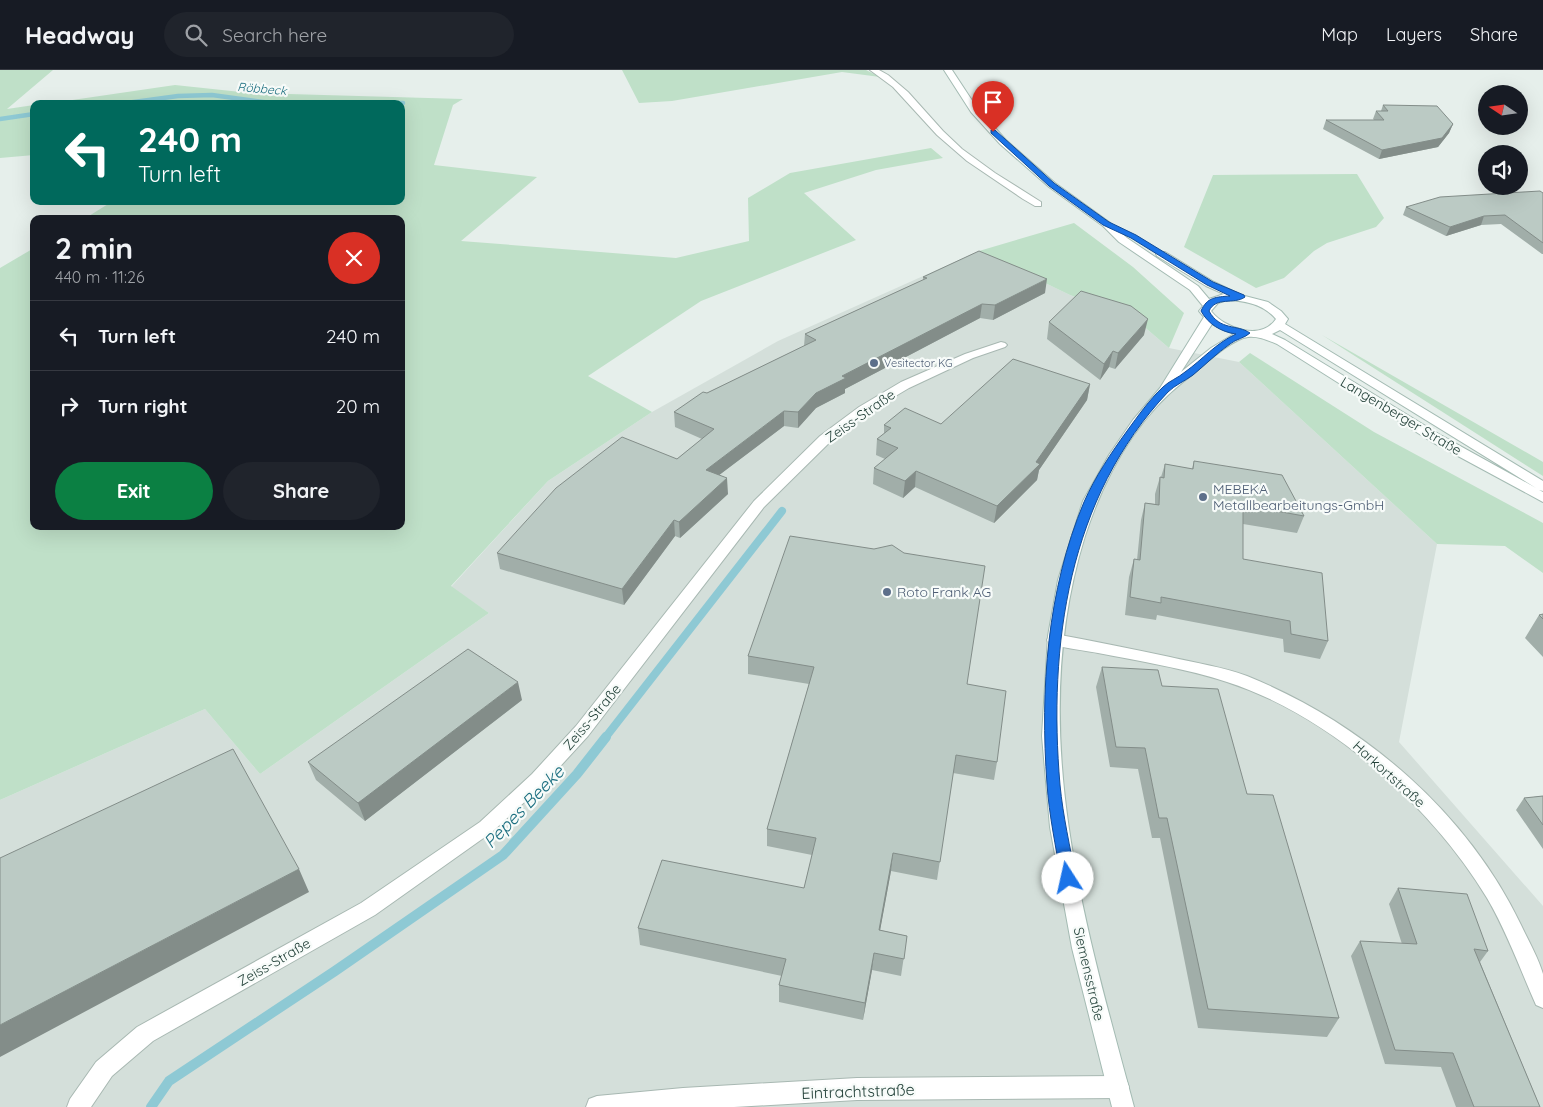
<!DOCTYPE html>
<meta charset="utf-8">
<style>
:root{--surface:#171b24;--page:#20242c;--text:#f1f3f6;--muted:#9ea1a6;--line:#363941;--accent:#0b8043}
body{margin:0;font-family:Quicksand,sans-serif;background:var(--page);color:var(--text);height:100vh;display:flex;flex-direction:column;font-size:19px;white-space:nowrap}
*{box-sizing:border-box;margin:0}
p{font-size:16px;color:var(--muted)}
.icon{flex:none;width:28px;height:28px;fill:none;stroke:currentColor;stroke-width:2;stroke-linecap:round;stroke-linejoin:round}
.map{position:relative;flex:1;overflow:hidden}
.details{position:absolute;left:30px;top:145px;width:375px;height:315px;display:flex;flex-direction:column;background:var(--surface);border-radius:10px;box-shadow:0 5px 20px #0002}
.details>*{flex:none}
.guide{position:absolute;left:30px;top:30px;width:375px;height:105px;border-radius:10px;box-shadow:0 5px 20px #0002;background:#00695c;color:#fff;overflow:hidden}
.needle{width:32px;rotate:283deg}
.tools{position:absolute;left:1478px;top:15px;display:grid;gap:10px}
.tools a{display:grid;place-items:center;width:50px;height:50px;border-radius:50%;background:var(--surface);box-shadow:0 5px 20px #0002;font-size:25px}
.pin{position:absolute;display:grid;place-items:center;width:42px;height:42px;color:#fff;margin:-51px -21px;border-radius:50% 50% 50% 0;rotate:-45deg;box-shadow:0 0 5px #0007}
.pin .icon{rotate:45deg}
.me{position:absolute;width:55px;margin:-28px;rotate:350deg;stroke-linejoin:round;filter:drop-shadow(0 0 4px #0008)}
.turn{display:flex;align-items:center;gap:18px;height:105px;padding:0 25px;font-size:22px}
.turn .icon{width:65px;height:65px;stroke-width:2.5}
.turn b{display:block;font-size:35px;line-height:42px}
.round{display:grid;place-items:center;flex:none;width:52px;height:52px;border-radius:26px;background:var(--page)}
.summary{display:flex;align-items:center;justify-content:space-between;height:85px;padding:0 25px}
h1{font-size:30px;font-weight:800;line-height:38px}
.cta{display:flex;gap:10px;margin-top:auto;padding:10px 25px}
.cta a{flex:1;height:58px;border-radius:30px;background:var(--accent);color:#fff;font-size:20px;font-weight:800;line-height:58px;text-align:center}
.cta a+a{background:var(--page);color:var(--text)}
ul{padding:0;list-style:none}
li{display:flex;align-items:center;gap:15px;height:70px;padding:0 25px;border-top:1px solid var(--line)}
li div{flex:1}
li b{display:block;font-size:19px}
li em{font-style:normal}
header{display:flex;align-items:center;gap:30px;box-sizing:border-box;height:70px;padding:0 25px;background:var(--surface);border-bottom:1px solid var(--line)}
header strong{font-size:24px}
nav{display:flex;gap:28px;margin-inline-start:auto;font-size:18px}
.search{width:350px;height:45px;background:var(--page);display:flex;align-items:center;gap:12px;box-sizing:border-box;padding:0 18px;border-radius:28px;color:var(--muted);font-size:19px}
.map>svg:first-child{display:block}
</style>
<header>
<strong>Headway</strong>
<div class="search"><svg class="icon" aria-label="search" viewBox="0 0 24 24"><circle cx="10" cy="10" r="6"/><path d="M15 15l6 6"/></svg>Search here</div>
<nav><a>Map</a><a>Layers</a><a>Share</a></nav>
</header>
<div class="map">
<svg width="1543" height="1037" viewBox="0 0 1543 1037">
<rect width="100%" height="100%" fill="#e6efeb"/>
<!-- built -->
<path fill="#d4dfda" d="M979 181 1070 225 1134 248 1169 278 1239 292 1437 474 1399 672 1543 836V1037H0V730L205 639 260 704 489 543 451 517 548 411 652 342 778 271Z"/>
<!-- green -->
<path fill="#bfe0c8" d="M0 0H53L7 39 34 35V85L0 88Z
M622 0H866L880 7 842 2 672 31 639 33Z
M175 15 250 23 463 29 453 35 434 95 537 107 461 171 676 188 749 171 748 128 790 103 931 78 943 88 876 100 804 123 856 170 701 231 588 306 652 342 548 411 451 516 489 543 260 704 205 639 0 730V198L34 178V456H401V149H84L113 131H401V34H45Z
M1357 104 1384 148 1376 157 1327 173 1314 181 1284 208 1256 218 1184 177 1213 105Z
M1074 153 1133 197 1184 243 1169 278 1134 248 1070 225 979 181Z
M1322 265 1543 392V406Z
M1250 283 1374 362 1543 453V503L1505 476 1437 474 1239 292Z"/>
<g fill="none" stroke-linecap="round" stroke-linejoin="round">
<!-- stream-far2 -->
<path stroke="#8ec9d4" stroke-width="4.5" d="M119 34 178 26 212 25 271 33H403
M0 49 34 44"/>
<!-- stream-far1 -->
<path stroke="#8ec9d4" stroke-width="8" d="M605 668 782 441"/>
<!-- stream -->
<path stroke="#8ec9d4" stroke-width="10" d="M151 1037 169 1011 335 901 503 785 577 704 606 667"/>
<defs>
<path id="street" d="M870 0H879L888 5 908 22 943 61 962 79 995 103 1041 132V136H1035L1023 129 967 91 937 65 893 17Z
M1001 272 1005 273 1007 275 1005 277 973 288 909 318 867 343 830 372 764 437 588 666 544 714 492 762 375 845 153 971 112 1006 91 1037H67L70 1029 96 992 137 957 361 833 480 752 532 704 576 656 754 431 820 366 859 337 901 312 965 284Z
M1055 564C1094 571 1132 579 1170 587 1196 593 1223 597 1247 606 1363 653 1467 742 1521 855 1528 870 1538 887 1543 904 1543 914 1543 927 1543 938L1536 935C1520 899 1507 862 1487 828 1432 737 1330 645 1227 612 1188 599 1139 591 1098 583 1082 580 1065 578 1049 574L1047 570 1049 566Z
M1118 1006 1126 1009 1129 1017 1126 1025 1118 1028 857 1030 734 1037H586L589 1029 597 1026 683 1018 857 1008Z"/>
<path id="secondary" d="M944 0H952L977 38 1006 70 1055 113 1109 152 1127 168 1198 216 1209 229 1224 224 1206 216 1157 186 1156 184 1157 182H1165L1214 212 1241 225 1268 232 1281 241 1288 249 1285 254 1543 411V421L1539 420 1543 422V432L1432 372 1277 274C1267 270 1258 266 1248 267 1230 269 1198 301 1183 312 1135 350 1104 408 1085 466 1025 659 1084 850 1134 1037H1112L1072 878 1050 757 1042 666 1048 566 1058 510 1083 431 1109 385 1133 350 1160 318 1204 247 1199 241 1203 236 1190 220 1119 172 1103 156 1049 117 1000 74 971 42ZM1227 230C1246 231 1263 234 1276 249 1261 271 1225 259 1211 241L1218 233ZM1212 254 1234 264 1211 278 1181 302ZM1280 260 1536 418 1442 366 1285 270 1272 264Z"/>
</defs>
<!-- street casing -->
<use href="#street" stroke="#a8b8b2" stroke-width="2"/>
<!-- secondary casing -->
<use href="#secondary" stroke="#a4bbb3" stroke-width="2"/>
<!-- street -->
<use href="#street" fill="#fff" fill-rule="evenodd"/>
<!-- secondary -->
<use href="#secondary" fill="#fff" fill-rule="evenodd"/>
</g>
<!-- wall -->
<path fill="#a1aea9" d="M1383 35 1453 54 1449 63 1438 77 1379 89 1323 59 1326 50H1374L1373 49 1376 41H1381Z
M1543 123V184H1542L1501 154 1481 155 1446 166 1403 145 1406 137Z
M923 207 1045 223 993 250 980 248 845 319V323L816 338 798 358 784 356 719 405 728 424 680 468 675 466 624 535 500 499 497 483 677 389 702 369 675 357 674 342 707 323 804 276 805 264 923 210Z
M1049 252 1144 265 1115 299 1109 297 1100 310 1047 269Z
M1090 314 1087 330 1039 400 1037 410 994 453 915 417 903 428 873 414 874 398 885 389 876 385 877 369 884 364V355L941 354Z
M1194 391 1304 446 1297 463 1243 454V489L1328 571 1320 589 1284 582 1283 569 1157 545 1156 550 1125 545 1129 507 1134 489 1137 490 1141 450 1145 433 1155 434V424L1160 407H1161L1165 394 1192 399Z
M1543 544V587L1525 568 1539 545Z
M748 586 967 614 997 692 994 710 953 703 937 810 891 801 880 860 907 866 901 906 872 900 863 950 779 932V915L782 906 640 875 638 858 804 818 812 785 767 776V759L809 614 748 604Z
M1102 597 1162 616 1247 724 1339 948 1327 967 1198 958 1160 768H1152L1138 699 1110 697 1096 617Z
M522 630 365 751 316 710 308 692Z
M1543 726V779L1516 740 1524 728Z
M1398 818 1488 881 1480 892 1540 1037H1456L1441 997 1385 994 1351 886 1360 871 1402 874 1389 834Z"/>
<!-- shaded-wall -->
<path fill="#838d89" d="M1453 54 1449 63 1438 77 1379 89 1382 80Z
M1484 146 1481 155 1446 166 1450 157Z
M1047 209 1045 223 993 250 995 235Z
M982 234 980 248 845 319V323L816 338 798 358V342L816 323 842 306Z
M1148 249 1144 265 1115 299 1118 283Z
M1113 281 1109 297 1100 310 1104 294Z
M1090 314 1087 330 1039 400 1037 410 994 453 997 436Z
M784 341V356L706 415V400Z
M916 401 915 417 903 428 905 411Z
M727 408 728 424 680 468 679 452Z
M674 450 675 466 624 535 622 519Z
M518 612 522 630 365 751 358 733Z
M893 783 891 801 877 877 879 860Z
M299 799 309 822 0 987V955Z
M874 883 872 900 863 950 865 933Z"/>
<!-- building -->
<path fill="#bbcac4" stroke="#838d89" d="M1383 35 1437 36 1453 54 1442 68 1382 80 1326 50H1384L1376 41H1388Z
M1540 121 1543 123V173L1505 145 1484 146 1450 157 1406 137 1440 127Z
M979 181 1047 209 995 235 982 234 842 306 846 308 816 323 798 342 784 341 706 400 727 408 679 452 674 450 622 519 497 483 556 418 622 367 677 389 714 359 674 342 703 322 707 323 816 270 805 264 927 208 923 207Z
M1081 221 1131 236 1148 249 1118 283 1113 281 1104 294 1049 252Z
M1013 289 1090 314 1036 392 1040 394 997 436 916 401 905 411 874 398 898 378 877 369 891 358 884 355 905 338 941 354Z
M1194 391 1282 405 1304 446 1243 435V489L1322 503 1328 571 1291 564 1290 551 1161 527V533L1130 527 1134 489 1140 490 1145 433 1159 435 1160 407 1164 408 1165 394 1193 399Z
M790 466 874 479 892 475 904 483 985 496 967 614 1006 621 997 692 956 685 940 792 893 783 879 860 907 866 904 889 874 883 865 933 779 915 786 889 638 858 662 790 804 818 816 768 767 759 814 597 748 586Z
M1543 544V549L1539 545Z
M468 579 518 612 358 733 308 692Z
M1102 597 1158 600 1162 616 1218 619 1247 724 1273 725 1339 948 1208 939 1167 748H1159L1145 678 1116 677Z
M233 679 299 799 0 955V788Z
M1543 726V755L1524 728Z
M1398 818 1467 824 1488 881 1474 879 1540 1037H1474L1453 983 1395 980 1360 871 1417 874Z"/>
<!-- route -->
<path fill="#1a73e8" stroke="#114b97" d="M991 60H995L1054 113 1109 152 1136 165 1213 212 1244 225 1245 227C1234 235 1216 226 1209 241 1220 261 1237 254 1250 263 1245 268 1236 269 1230 274 1217 283 1205 295 1193 305 1185 311 1175 315 1168 322 1068 428 1048 575 1060 715 1063 746 1070 777 1076 808L1073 812 1068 814 1063 812 1061 808C1056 777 1049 745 1047 714 1040 620 1047 520 1084 432 1095 407 1111 383 1127 361 1138 346 1149 330 1163 317 1169 311 1178 308 1185 302 1202 290 1216 273 1236 264 1221 262 1208 254 1201 241 1207 227 1216 227 1230 226L1207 215 1131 168 1103 155 1049 116 991 63Z"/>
<!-- markers -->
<g fill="#5c6f8a" stroke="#f7fbf9" stroke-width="2">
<circle cx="874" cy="293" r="5"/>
<circle cx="1203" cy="427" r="5"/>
<circle cx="887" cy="522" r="5"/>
</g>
<g text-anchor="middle" stroke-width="4.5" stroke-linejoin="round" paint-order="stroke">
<!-- far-service labels -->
<g font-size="11" fill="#4e5e75" stroke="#f7fbf9" text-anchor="start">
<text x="884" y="297">Vesitector KG</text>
</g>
<!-- far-water labels -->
<g font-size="12" font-style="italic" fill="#1c6f80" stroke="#f7fbf9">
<text transform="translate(262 19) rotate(5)" y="4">Röbbeck</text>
</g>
<!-- street labels -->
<g font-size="14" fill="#24423a" stroke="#f7fbf9">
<text transform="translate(860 346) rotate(-35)" y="5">Zeiss-Straße</text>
<text transform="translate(1401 346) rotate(31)" y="5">Langenberger Straße</text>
<text transform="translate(592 647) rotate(-50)" y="5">Zeiss-Straße</text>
<text transform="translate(1389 704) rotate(42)" y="5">Harkortstraße</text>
<text transform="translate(274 892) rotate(-30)" y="5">Zeiss-Straße</text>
<text transform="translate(1089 904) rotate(77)" y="5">Siemensstraße</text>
</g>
<!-- service labels -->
<g font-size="14" fill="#4e5e75" stroke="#f7fbf9" text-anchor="start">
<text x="1213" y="424">MEBEKA<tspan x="1213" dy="16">Metallbearbeitungs-GmbH</tspan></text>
<text x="897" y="527">Roto Frank AG</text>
</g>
<!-- near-street labels -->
<g font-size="16" fill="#24423a" stroke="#f7fbf9">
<text transform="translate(858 1021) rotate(-2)" y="6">Eintrachtstraße</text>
</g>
<!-- near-water labels -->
<g font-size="18" font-style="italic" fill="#1c6f80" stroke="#f7fbf9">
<text transform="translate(524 737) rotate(-46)" y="6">Pepes Beeke</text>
</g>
</g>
</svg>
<div class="tools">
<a><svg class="needle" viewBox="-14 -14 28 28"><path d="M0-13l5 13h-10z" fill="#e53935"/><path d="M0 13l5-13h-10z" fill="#9ea1a6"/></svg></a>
<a><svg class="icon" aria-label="sound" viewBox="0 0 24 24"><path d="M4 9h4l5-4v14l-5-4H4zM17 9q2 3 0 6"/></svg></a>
</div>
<div class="pin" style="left:993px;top:62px;background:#d93025"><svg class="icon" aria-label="arrive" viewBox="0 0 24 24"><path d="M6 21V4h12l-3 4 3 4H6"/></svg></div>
<svg class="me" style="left:1068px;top:808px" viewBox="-20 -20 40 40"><circle r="19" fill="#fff"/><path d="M0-13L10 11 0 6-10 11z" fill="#1a73e8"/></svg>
<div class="guide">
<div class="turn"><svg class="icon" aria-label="left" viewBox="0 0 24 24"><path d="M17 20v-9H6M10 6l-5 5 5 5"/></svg><div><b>240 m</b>Turn left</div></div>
</div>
<section class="details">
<div class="summary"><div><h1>2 min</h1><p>440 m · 11:26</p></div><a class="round" style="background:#d93025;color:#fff"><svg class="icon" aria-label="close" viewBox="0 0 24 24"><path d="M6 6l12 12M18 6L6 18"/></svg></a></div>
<ul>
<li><svg class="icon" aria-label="left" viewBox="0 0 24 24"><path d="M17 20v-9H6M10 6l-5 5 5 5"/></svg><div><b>Turn left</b></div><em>240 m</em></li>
<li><svg class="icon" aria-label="right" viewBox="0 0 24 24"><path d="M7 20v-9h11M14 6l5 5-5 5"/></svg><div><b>Turn right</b></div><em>20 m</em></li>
</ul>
<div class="cta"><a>Exit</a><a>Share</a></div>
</section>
</div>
